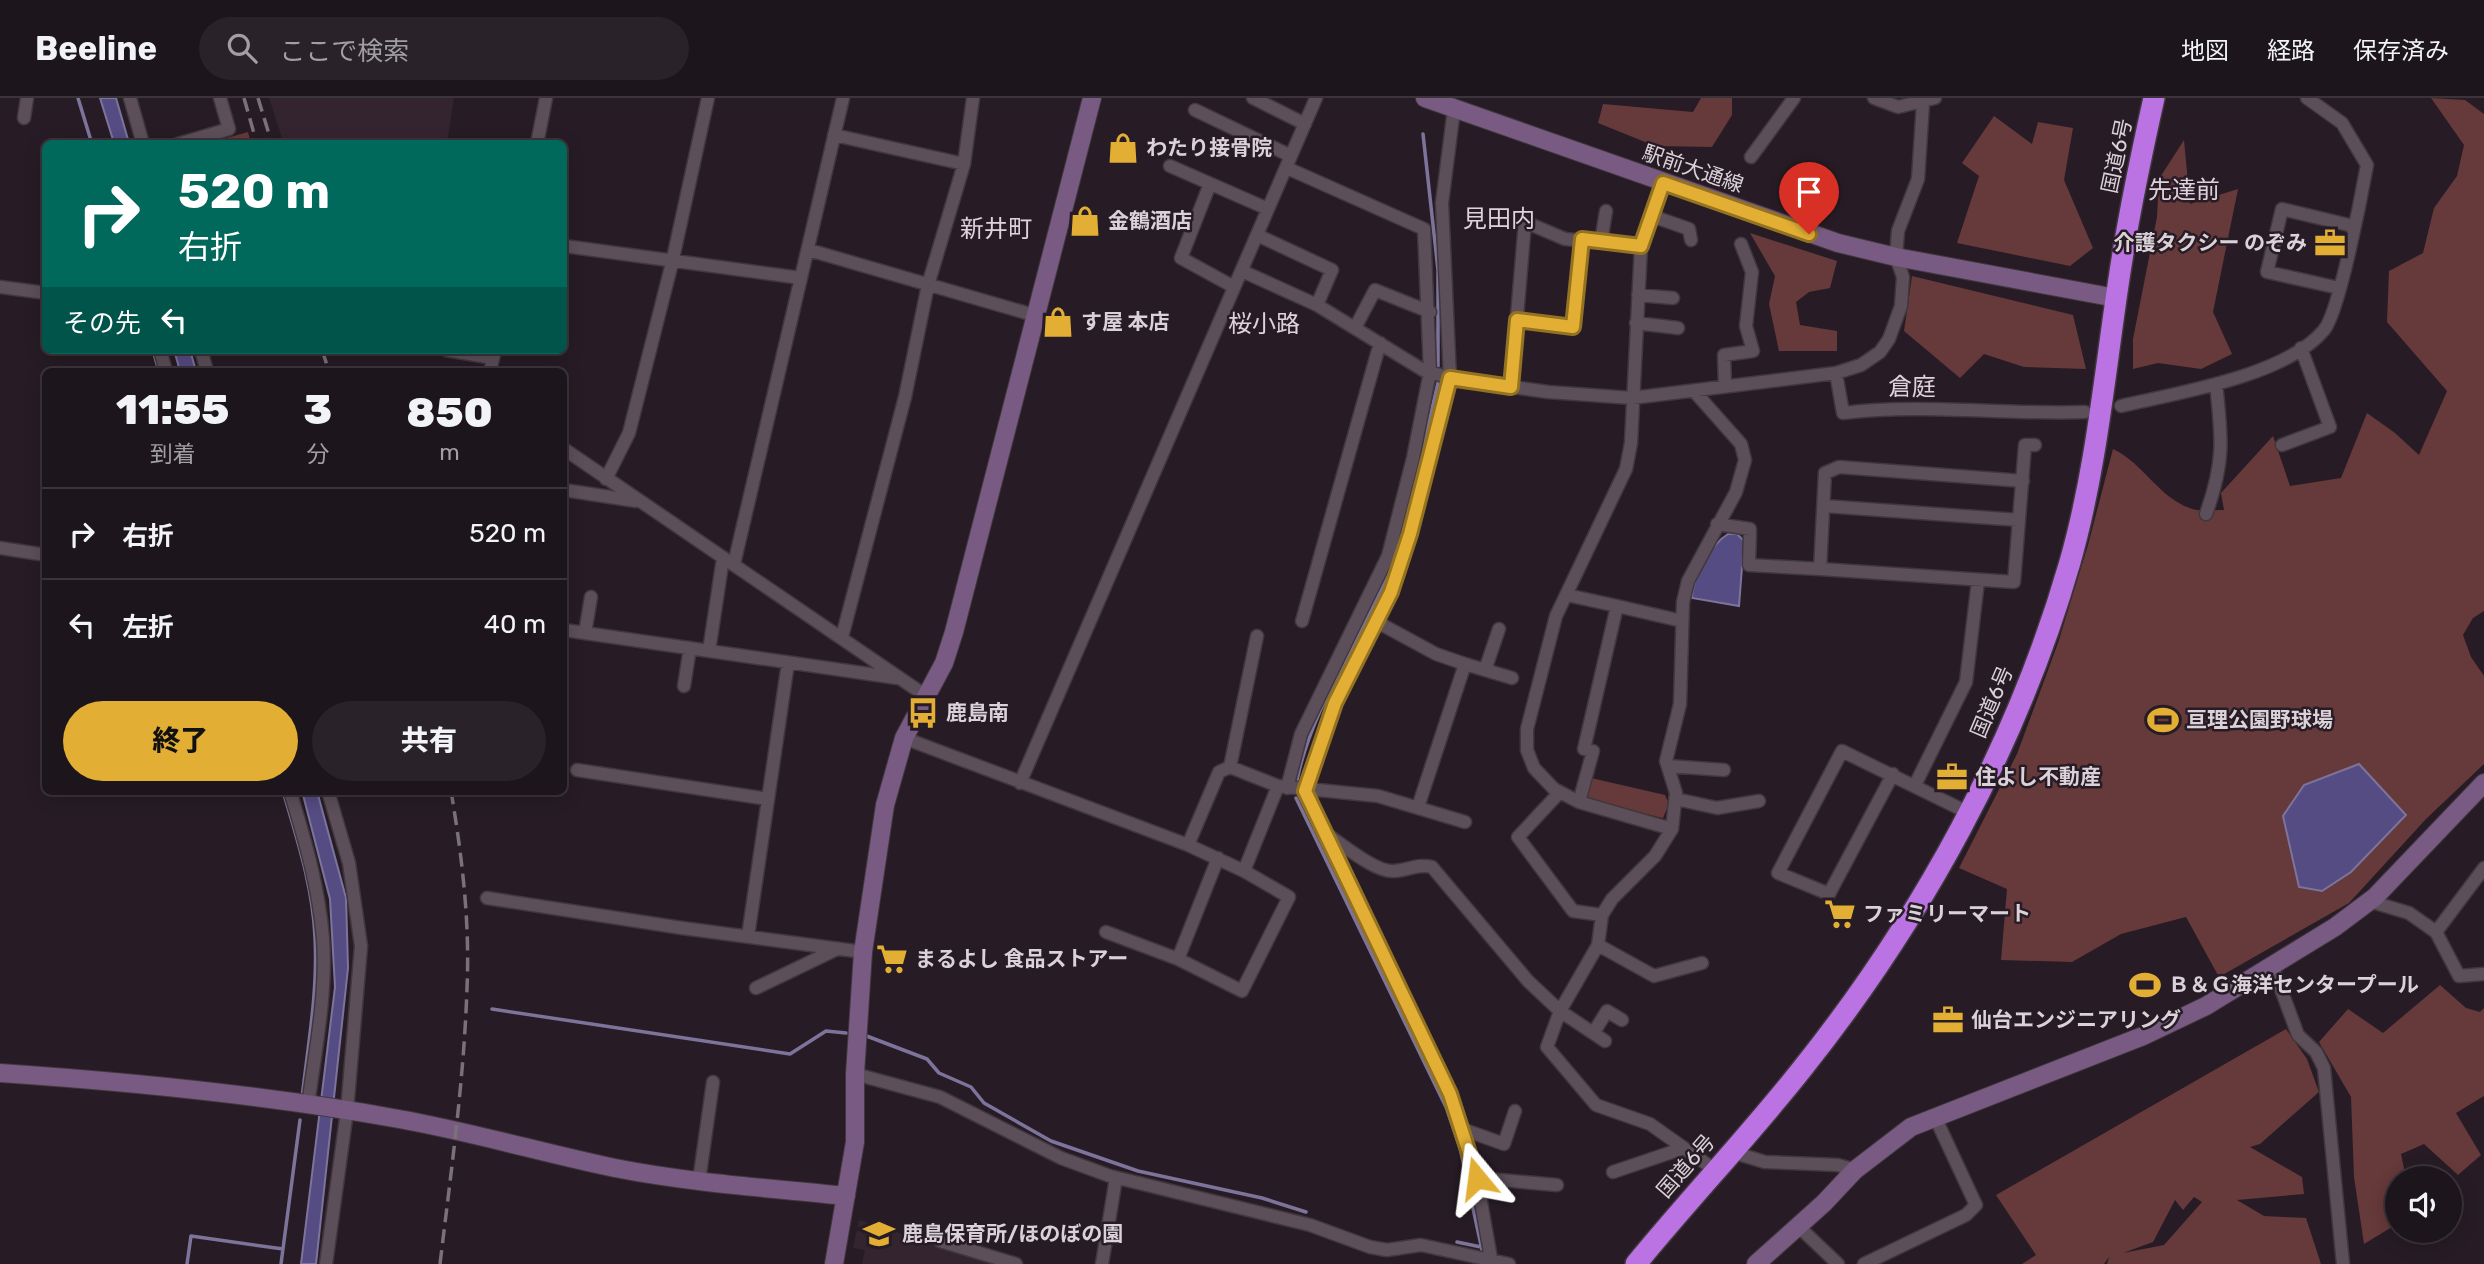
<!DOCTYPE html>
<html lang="ja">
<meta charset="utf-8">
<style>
:root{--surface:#1d151c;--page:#2a2229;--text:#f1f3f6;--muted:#a09fa3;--line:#3b343b;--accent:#e2af34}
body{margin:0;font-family:Rubik,"Noto Sans JP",sans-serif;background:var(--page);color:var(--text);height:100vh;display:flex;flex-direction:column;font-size:26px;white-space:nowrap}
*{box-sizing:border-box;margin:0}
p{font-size:23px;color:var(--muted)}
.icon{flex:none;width:38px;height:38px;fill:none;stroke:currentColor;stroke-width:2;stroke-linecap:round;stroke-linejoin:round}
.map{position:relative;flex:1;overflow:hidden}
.side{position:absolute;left:42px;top:270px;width:525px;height:427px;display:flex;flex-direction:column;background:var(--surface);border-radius:10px;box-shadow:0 4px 18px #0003,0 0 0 2px var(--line)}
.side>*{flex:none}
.top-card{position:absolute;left:42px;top:42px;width:525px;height:214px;border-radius:10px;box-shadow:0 4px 18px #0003,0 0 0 2px var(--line);background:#00695c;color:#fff;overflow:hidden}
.fabs{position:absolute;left:2385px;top:1068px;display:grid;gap:14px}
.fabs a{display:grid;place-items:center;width:77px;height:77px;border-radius:50%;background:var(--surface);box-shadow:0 4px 18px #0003,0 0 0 2px var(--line);font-size:35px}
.pin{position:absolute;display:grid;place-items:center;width:60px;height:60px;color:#fff;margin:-72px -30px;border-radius:50% 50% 50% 0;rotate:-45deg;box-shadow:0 0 7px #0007}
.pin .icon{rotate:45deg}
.me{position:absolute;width:77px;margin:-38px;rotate:344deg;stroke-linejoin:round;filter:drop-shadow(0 0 5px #0008)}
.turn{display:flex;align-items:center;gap:24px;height:147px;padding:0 21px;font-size:32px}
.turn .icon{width:91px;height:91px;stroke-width:2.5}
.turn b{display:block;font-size:49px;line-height:60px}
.then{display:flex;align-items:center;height:66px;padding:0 21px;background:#0003;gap:14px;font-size:26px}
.eta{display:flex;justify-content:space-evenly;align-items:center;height:119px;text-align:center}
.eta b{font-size:42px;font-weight:800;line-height:49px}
.button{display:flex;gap:14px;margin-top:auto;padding:14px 21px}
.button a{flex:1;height:80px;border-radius:42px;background:var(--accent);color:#111;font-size:28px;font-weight:800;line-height:80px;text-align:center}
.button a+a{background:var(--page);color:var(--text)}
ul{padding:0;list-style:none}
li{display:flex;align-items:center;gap:21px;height:91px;padding:0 21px;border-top:2px solid var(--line)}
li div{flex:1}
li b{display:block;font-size:26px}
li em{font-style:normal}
header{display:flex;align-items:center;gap:42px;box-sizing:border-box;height:98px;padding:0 35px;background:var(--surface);border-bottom:2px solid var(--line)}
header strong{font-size:33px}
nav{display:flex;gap:38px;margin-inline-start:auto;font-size:24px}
.search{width:490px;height:63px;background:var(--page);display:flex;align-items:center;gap:18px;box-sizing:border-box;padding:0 24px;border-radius:38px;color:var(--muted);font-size:26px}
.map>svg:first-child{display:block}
</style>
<header>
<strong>Beeline</strong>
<div class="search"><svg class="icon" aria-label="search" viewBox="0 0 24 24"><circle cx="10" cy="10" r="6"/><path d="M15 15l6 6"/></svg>ここで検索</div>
<nav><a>地図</a><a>経路</a><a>保存済み</a></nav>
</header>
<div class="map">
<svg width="2484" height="1166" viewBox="0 0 2484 1166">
<rect width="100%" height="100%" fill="#271c25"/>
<!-- built -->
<path fill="#342430" d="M269 0H454L447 45 284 46Z
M859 1122 997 1166H862L865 1152 853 1150Z"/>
<!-- green -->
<path fill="#66393a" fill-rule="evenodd" d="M1701 0H1732V17L1712 49 1655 48 1598 25 1603 6 1693 14Z
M2431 0 2465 2 2484 16V513L2473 520 2463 537 2471 559 2484 578V666L2426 721 2349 805 2219 879 2186 819 2121 836 2072 864 2001 862 2007 791 1959 770 2017 656 2058 545 2088 447 2113 351C2145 366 2160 403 2196 412 2204 413 2215 412 2224 412L2221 395 2273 338 2290 388 2341 380 2367 315 2395 335 2419 357 2447 293 2387 224 2389 173 2423 155 2434 110 2457 78 2464 47Z
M1994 18 2032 46 2038 24 2073 30 2064 82 2093 150 2070 168 1957 145 1979 78 1962 65Z
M248 34 251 45H209Z
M2184 42 2190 106 2238 91 2213 214 2232 256 2201 271 2158 265 2133 271V241L2157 119 2159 81Z
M1750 135 1837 163 1830 190 1809 194 1796 204 1800 227 1837 233V253H1779L1769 206 1775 178Z
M1912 178 2073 217 2086 271 2024 269 1984 256 1960 280 1904 233Z
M1591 680 1665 697 1669 706 1663 720 1585 701Z
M2440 887 2466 910 2480 914 2484 910V998L2456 1015 2481 1057 2458 1077 2424 1046 2401 1056 2406 1080H2398L2397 1126 2364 1146 2354 1079 2351 999 2319 944 2348 911 2383 935Z
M2286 931 2307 961 2319 994 2260 1046 2250 1049 2302 1079 2304 1096 2237 1102 2264 1118 2306 1120 2321 1166H2107L2109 1159 2104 1166H2022L2036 1157 1996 1097ZM2194 1099 2202 1104 2164 1147 2123 1155 2153 1144 2175 1102 2183 1112Z"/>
<!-- water -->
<path fill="#554c83" stroke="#7d749c" stroke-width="2" d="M100 0H116L129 45H114Z
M174 252H190L196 273H180Z
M1728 436H1737L1744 443 1739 508 1692 500C1692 481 1711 446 1728 436Z
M2359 666 2406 717 2351 774 2322 793 2299 789 2283 718 2304 687Z
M302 693H317L346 800 348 870 316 1166H301L335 889 330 801Z"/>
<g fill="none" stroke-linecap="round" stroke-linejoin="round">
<!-- stream -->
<path stroke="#7d749c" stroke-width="3.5" d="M78 0 92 46
M1423 36 1438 172V268
M153 252 159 273
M1408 413 1438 285
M1297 682C1314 600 1370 530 1397 451
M283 693C297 741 313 789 315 839 318 893 308 947 302 1000
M1296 700 1446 1009 1460 1050 1482 1152
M492 911 790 956 826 933 846 935
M864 937 927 961 939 975 971 989 984 1005 1051 1043 1138 1073 1262 1100 1306 1114
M1457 1144 1481 1149
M187 1166 191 1138 283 1151
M281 1166 300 1022"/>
<defs>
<path id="street" d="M130 0 143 46
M1253 0 1305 26
M1874 0 1898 9 1935 0
M1454 11 1442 105 1450 280 1444 309 1391 494 1334 605 1305 693 1450 996 1475 1070 1492 1166
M1195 12 1291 58
M24 20 27 0
M834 37 964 66
M178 46 229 31 220 0
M537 46 546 0
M1751 59 1794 0
M1170 68 1268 111
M1287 70 1424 131 1430 274 1413 360 1388 458 1301 636 1287 690
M1210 86 1181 160 1234 189
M1652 118 1689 131 1691 142
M1257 137 1332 172 1317 207
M1601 144 1606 113
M564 148 801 180
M1641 148 1631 345 1626 371 1556 518 1527 631V652L1534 670 1554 691 1579 704 1672 731
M809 152 1037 218
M1242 173 1317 207 1423 272 1450 280 1548 294 1632 300 1836 275 1861 267 1880 254 1889 241 1901 208 1903 179 1896 159 1898 133 1918 81 1923 5
M0 189 46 195
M2339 190 2267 174 2282 111 2353 128
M1638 197 1673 200
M1517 222 1573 229 1582 141
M1636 225 1678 230
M1356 228 1375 192 1430 214
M160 252 166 273
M201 252 207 273
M446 252 493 260
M490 273 495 252
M1836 275 1843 315C1924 305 2004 317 2085 314
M1725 288 1724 257 1753 253 1746 228 1752 174 1741 146
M1511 289 1525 124 1565 141 1641 148 1663 85
M1694 293 1741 346 1745 362 1736 394 1688 483 1683 504 1680 606 1666 663 1676 695 1672 731 1655 758 1612 801 1602 817 1598 847 1560 913 1547 949 1596 1007 1650 1026 1715 1072
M2121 308C2177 295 2286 278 2324 232 2339 215 2362 95 2367 67L2342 25 2307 0
M2282 347 2330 329 2301 250
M564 351 926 598
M606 381 629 335 672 165 708 0
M2023 383 1839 369 1825 375 1820 471 2014 484 2025 347H2035
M564 392 636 403
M1824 408 2019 422
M2206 416C2225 363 2222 340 2216 286
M1717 426 1750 431 1749 467 1820 471
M0 450 46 457
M734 466 843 0
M1567 497 1617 508
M1302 523 1380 245
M1377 524 1436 556 1465 566 1418 709
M564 532 897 580
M585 535 591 499
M842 539 905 299 928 187 964 66 973 0
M709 553 723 460
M1465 566 1512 580
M1485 572 1499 531
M684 588 690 550
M904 640 1188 747 1219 674 1230 669 1278 688 1378 698 1465 724
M1668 668 1724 672
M1230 669 1257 538
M577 672 768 701
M1893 676 1829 796 1778 775 1842 653 1969 715
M1020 685 1316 0
M1915 687 1966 584 1978 483
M290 693C305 742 319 790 323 841 327 896 315 953 308 1008
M1560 694 1518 739 1573 813 1602 817
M1676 701 1717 710 1759 703
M1579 704 1593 653 1584 651 1617 508 1682 523
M1325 735C1342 746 1375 774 1393 773 1407 773 1418 765 1432 769L1528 883 1560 913 1605 943
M1188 747 1244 773
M487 800 682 830 863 854
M2369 803 2409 815 2436 834 2459 878 2484 876
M1106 834 1178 861 1242 893 1289 799 1244 773 1278 688
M2436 834 2484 770
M748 838 788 565
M1598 847 1654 878 1702 865
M1178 861 1218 760
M2272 867 2298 937 2316 954 2324 970 2343 1166
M756 890 837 851
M1594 934 1607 913 1622 922
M855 976 940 999 1061 1060 1110 1078 1310 1127 1370 1149 1387 1152 1421 1147 1509 1166
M1462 1031 1504 1046 1515 1013
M1732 1054 1765 1064 1838 1067 1855 1072
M1613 1074 1684 1050
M1477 1080 1557 1087
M699 1083 713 984
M1798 1128 1838 1166
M940 1143 1016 1166
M326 1166 347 1013 361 848 349 765 328 693
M1102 1166 1116 1080
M1864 1166 1966 1117 1976 1107 1935 1019"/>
<path id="secondary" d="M1425 0 1838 145 1896 159 2116 200
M0 975C133 984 268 997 399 1021 472 1034 543 1055 615 1070 691 1085 769 1090 846 1098
M834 1166 855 1044V976L863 854 885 707 904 640 944 565 954 534 1092 0
M1756 1166 1824 1105 1855 1072 1911 1029 2143 938 2206 908 2335 829 2375 799 2484 685"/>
<path id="highway" d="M1636 1166C1690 1100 1749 1038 1802 971 1921 822 2017 648 2070 464 2097 369 2105 271 2120 174 2129 115 2141 58 2154 0"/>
</defs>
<!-- street casing -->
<use href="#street" stroke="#40383e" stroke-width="15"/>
<!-- secondary casing -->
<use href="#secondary" stroke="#40383e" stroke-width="20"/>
<!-- highway casing -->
<use href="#highway" stroke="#40383e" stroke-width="24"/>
<!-- street -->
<use href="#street" stroke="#5c4f59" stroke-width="12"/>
<!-- secondary -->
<use href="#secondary" stroke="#785a83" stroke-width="18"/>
<!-- highway -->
<use href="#highway" stroke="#bb73e4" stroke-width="21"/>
<!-- rail -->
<path stroke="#7b7179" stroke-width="3.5" stroke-dasharray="14 7" stroke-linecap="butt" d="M244 0 257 46
M258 0 272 46
M322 252 329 273
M440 1166C451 1074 464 982 467 890 470 824 462 758 451 693"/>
</g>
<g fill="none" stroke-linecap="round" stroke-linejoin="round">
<defs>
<path id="route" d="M1477 1080 1450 996 1305 693 1335 605 1391 494 1410 436 1450 280 1511 289 1517 222 1573 229 1582 141 1641 148 1663 85 1809 136"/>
</defs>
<!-- route casing -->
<use href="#route" stroke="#937222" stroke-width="18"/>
<!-- route -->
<use href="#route" stroke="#e2af34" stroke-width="12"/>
</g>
<!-- icons -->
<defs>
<symbol id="shop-bare" viewBox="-9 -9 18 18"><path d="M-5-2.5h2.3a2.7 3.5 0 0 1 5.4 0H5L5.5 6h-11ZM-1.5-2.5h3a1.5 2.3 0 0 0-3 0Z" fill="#e2af34" stroke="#271c25" stroke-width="2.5" paint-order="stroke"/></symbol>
<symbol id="office-bare" viewBox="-9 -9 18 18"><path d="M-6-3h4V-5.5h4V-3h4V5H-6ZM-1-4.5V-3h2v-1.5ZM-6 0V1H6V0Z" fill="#e2af34" stroke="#271c25" stroke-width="2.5" paint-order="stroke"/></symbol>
<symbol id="bus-bare" viewBox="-9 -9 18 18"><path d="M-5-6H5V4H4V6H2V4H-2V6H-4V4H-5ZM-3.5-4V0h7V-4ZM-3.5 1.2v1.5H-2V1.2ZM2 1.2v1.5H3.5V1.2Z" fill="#e2af34" stroke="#271c25" stroke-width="2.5" paint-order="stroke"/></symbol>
<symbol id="stadium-bare" viewBox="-9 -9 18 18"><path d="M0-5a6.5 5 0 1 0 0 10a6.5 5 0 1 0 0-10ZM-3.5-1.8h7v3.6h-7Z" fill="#e2af34" stroke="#271c25" stroke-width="2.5" paint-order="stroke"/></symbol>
<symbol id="supermarket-bare" viewBox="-9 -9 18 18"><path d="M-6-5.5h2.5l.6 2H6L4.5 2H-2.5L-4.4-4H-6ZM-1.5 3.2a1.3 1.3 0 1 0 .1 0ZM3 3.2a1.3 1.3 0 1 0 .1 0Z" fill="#e2af34" stroke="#271c25" stroke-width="2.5" paint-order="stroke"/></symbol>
<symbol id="school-bare" viewBox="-9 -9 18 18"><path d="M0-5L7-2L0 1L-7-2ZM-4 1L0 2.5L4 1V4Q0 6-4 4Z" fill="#e2af34" stroke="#271c25" stroke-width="2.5" paint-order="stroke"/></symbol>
</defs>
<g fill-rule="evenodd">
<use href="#shop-bare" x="1101" y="28" width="44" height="44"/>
<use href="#shop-bare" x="1063" y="101" width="44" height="44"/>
<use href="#office-bare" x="2308" y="123" width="44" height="44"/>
<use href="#shop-bare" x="1036" y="202" width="44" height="44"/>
<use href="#bus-bare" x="901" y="593" width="44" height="44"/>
<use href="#stadium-bare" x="2141" y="600" width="44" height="44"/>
<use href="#office-bare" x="1930" y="657" width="44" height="44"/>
<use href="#supermarket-bare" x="1818" y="794" width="44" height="44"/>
<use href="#supermarket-bare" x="870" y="839" width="44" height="44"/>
<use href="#stadium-bare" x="2123" y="865" width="44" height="44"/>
<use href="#office-bare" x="1926" y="900" width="44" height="44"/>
<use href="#school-bare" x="857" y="1114" width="44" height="44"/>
</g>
<g text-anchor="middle" stroke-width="5" stroke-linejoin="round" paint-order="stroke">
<!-- poi labels -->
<g font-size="21" font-weight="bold" fill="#dad2d8" stroke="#271c25" text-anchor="start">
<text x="1146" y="57">わたり接骨院</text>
<text x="1108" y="130">金鶴酒店</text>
<text x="2307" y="152" text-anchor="end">介護タクシー のぞみ</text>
<text x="1081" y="231">す屋 本店</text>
<text x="946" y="622">鹿島南</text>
<text x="2186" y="629">亘理公園野球場</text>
<text x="1975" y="686">住よし不動産</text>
<text x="1863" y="823">ファミリーマート</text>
<text x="915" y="868">まるよし 食品ストアー</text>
<text x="2168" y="894">Ｂ＆Ｇ海洋センタープール</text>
<text x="1971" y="929">仙台エンジニアリング</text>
<text x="902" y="1143">鹿島保育所/ほのぼの園</text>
</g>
<!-- street labels -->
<g font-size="21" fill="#dad2d8" stroke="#271c25">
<text transform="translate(2117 58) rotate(-78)" y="7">国道6号</text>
<text transform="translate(1693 71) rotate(19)" y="7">駅前大通線</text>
<text transform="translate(1992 604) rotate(-67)" y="7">国道6号</text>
<text transform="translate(1686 1068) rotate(-49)" y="7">国道6号</text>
</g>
<!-- quarter labels -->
<g font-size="24" fill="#e0d1dc" stroke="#271c25">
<text x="2184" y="100">先達前</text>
<text x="1499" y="129">見田内</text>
<text x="996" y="139">新井町</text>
<text x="1264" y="234">桜小路</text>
<text x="1912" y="297">倉庭</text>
</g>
</g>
</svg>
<div class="fabs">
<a><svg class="icon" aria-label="sound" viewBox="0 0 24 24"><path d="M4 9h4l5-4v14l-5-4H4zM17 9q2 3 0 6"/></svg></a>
</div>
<div class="pin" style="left:1809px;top:136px;background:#d93025"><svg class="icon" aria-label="arrive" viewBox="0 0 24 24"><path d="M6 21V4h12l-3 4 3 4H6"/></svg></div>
<svg class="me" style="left:1477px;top:1080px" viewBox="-20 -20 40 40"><path d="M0-17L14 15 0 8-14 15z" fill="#e2af34" stroke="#fff" stroke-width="4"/></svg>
<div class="top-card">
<div class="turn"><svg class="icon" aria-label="right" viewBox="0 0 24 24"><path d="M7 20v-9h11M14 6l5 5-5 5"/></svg><div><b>520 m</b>右折</div></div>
<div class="then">その先<svg class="icon" aria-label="left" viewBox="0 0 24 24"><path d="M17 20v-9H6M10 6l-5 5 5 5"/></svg></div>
</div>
<section class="side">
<div class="eta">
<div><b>11:55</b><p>到着</p></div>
<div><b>3</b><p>分</p></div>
<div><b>850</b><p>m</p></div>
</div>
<ul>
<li><svg class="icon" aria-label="right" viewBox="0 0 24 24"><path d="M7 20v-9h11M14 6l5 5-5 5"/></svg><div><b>右折</b></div><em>520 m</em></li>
<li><svg class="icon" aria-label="left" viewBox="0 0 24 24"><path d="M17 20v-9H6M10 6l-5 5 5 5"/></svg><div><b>左折</b></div><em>40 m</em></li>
</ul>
<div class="button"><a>終了</a><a>共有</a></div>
</section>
</div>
